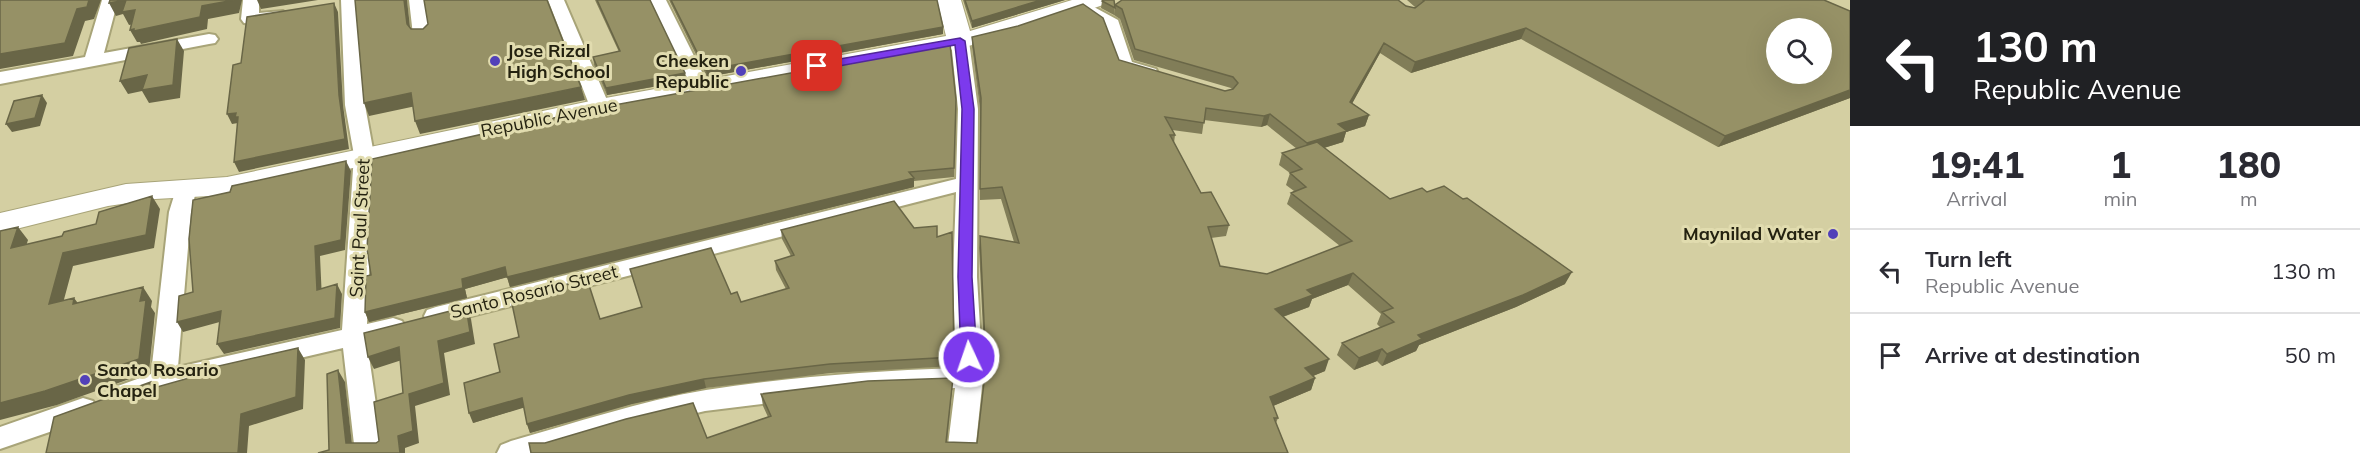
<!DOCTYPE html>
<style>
:root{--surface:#fff;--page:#f7f7f7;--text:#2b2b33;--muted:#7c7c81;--line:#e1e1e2}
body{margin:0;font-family:Mulish,sans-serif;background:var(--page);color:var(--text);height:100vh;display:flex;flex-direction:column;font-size:22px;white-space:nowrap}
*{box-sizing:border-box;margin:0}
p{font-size:20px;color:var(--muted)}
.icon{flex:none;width:33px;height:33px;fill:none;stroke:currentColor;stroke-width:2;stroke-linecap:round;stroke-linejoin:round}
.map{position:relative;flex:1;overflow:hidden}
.details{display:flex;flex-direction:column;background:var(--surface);width:510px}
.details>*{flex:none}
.top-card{background:#202124;color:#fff;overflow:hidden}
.controls{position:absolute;left:1766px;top:18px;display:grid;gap:12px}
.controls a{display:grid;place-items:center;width:66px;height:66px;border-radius:50%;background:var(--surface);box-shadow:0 6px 24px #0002;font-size:30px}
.pin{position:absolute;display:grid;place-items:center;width:51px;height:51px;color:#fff;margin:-26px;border-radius:12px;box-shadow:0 3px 9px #0006}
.me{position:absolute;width:66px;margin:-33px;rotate:357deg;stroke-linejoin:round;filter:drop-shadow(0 0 4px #0008)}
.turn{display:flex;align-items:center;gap:21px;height:126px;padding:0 24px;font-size:27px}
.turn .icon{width:78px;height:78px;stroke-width:2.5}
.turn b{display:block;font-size:42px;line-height:51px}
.eta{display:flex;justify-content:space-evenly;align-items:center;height:102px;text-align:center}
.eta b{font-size:36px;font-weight:800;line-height:42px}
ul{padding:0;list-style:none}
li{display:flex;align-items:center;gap:18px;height:84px;padding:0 24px;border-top:2px solid var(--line)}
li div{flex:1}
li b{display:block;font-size:22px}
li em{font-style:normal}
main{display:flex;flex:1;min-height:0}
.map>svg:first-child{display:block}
</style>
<main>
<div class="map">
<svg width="1850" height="453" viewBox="0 0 1850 453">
<rect width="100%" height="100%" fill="#d4cfa2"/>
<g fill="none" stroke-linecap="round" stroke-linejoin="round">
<defs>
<path id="street" d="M102 0H118L104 53 209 34 215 35 218 39 215 43 209 44 0 84V72L85 57Z
M243 0H259V13L283 11 285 15 283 19C271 22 256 26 244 23L241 19Z
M341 0H355L356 2 365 105 374 155 367 324 393 318 402 321 406 327 402 333 367 342 383 453H355L343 348 168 389 125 404 115 401 112 394 115 387 151 374 169 212 177 186 185 184 193 186 196 191 191 212 178 367 342 330 354 155 345 105Z
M409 0H435L433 4 425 5 431 35 428 39H416L413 35Z
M548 0H564L610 107 607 111H593L590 107Z
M650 0H666L710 88 708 92H694L692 88Z
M1081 0 1118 20 1132 62 1156 69 1158 73 1156 77 1149 79 1118 69 1104 27 1073 5Z
M960 36 966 37 969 41 978 109 977 277 983 377 975 453H947L955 388 868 391 705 411 629 429 549 453H497L501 445 511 441C575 423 640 401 706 390 789 377 873 371 956 368L953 277 956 192 436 325 427 322 424 316 427 310 436 307 956 179 958 109 951 41 954 37Z
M83 398 93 401 97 409 93 417 0 449V427Z"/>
<path id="secondary" d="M937 0H961L970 31 1072 0H1107L1103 5 1017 34 960 48 600 115 227 195 155 199 108 206 0 233V213L126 184 227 177 600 99 946 36Z"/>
</defs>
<!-- street casing -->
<use href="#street" stroke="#a8a478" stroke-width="4"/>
<!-- secondary casing -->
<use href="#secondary" stroke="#a8a478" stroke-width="2"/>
<!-- street -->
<use href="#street" fill="#fff" fill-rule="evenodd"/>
<!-- secondary -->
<use href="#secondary" fill="#fff" fill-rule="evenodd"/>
</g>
<!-- wall -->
<path fill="#817d58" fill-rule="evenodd" d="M595 0H650L686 81 607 95 594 65 593 57 619 52Z
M669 0H937L943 27V34L707 77Z
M963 0H1065L972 28Z
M1407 0H1824L1850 11V98L1718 147 1521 39 1411 73 1380 53 1352 103 1369 115 1365 126 1346 132 1343 142 1324 148 1390 199 1565 284 1516 307 1419 345 1416 351 1382 366 1377 361 1354 370 1337 355 1342 343 1380 327 1377 324 1381 314 1348 285 1312 299 1309 307 1283 317 1325 371 1313 376 1315 378 1311 390 1273 406 1278 418 1276 423 1288 453 707 438 768 417 763 406 761 394 952 390 947 442 977 443 985 373 979 248 980 236 1014 242 1001 199 980 200V109L972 47V37L1119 60 1225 91 1232 89 1231 88 1134 60 1120 19 1114 15 1115 5 1415 7ZM1204 120 1261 127 1267 125 1297 149 1282 153 1279 165 1290 173 1286 185 1294 191 1291 193 1287 204 1340 246 1267 274 1220 266 1211 238 1226 236 1229 225 1201 193 1174 143 1175 135 1172 130 1202 134Z
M1102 1 1115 8 1114 15 1101 8Z
M956 100 954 177 914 181V187L510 287 507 277 465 289 467 298 369 322 365 312Z
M914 228 937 237 954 357V366L831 373 706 388 632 404 530 433 527 424 524 407 473 423 500 372 600 319 642 307 630 269 731 294 741 302 786 289 776 270 775 261 791 256 782 239 781 230Z"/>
<!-- shaded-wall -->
<path fill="#696647" d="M89 0H101L94 19 85 21 73 56 0 69V70V54L77 9Z
M126 0 135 10 142 23 129 25 123 14 116 16 109 3Z
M234 0H242L239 13 208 19 207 29 141 44 140 42H137L130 30 202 6Z
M257 0H318L261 9Z
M404 0H407L411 36 407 24Z
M1041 0H1065L972 28V21Z
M334 3 338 12 343 105 349 149 239 172 234 162 339 95Z
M943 27V34L707 77 706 70Z
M1526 28 1521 39 1411 73 1415 62Z
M177 39 184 51 180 98 149 103 142 91 128 94 120 81Z
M1384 43 1380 53 1347 113 1350 102Z
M685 73 686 81 607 95 606 88Z
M581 87 585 100 420 134 415 121Z
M1850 90V98L1718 147 1725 136Z
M411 93 416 106 369 116 364 103Z
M42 95 47 103 40 126 12 132 6 124Z
M236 113 243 127 238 123 232 124 227 114Z
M1270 114 1267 125 1261 127 1264 116Z
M1369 115 1365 126 1346 132 1343 142 1304 154 1307 143 1338 124Z
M346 161 351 171 345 250 320 256 322 300 317 290 315 246Z
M914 178V187L510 287 507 277Z
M152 196 160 209 154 248 73 266 59 318 49 304 63 253Z
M18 227 28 240 21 262 11 248Z
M505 267 508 277 465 289 467 298 369 322 365 312 462 279Z
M1572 272 1565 284 1516 307 1419 345 1416 351 1382 366 1387 354 1418 335Z
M1353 273 1348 285 1312 299 1309 307 1271 321 1275 309 1307 290Z
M337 284 342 294 340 328 224 354 217 344Z
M143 287 152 301 151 307 155 313 149 372 57 405 0 420V403L140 301Z
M74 298 84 311 73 304Z
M466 307 471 319 475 344 444 353 450 395 415 406 419 443 405 448V453H400L398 436 409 394 438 341Z
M221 311 227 320 183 332 177 322Z
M399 347 405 359 374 369 368 357Z
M298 348 305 360 303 409 249 426 247 453H238L241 414Z
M1382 349 1377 361 1354 370 1359 358Z
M1329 359 1325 371 1301 381 1305 368Z
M338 370 345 382 353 453 346 443Z
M1315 378 1311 390 1266 409 1270 397Z
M704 379 706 388 632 404 530 433 527 424 629 395Z
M151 382 159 394 150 389Z
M522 398 526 407 473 423 469 413Z"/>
<!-- building -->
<path fill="#969166" stroke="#696647" stroke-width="1.5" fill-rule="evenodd" d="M0 0H89L87 7 77 9 65 43 0 54Z
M110 0H234L202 6 200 17 134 31V29L130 30 135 10 122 12 126 0 109 3Z
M355 0H404L407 24 411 29H423L428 24 424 0H547L581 87 415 121 411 93 364 103Z
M597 0H650L685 73 606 88 593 57 620 51Z
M671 0H937L943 27 706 70Z
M965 0H1041L972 21Z
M1103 0H1114L1115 8 1102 1Z
M1122 0H1398L1406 6 1415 8 1424 1 1423 0H1824L1850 11V90L1725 136 1526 28 1415 62 1384 43 1350 102 1369 115 1338 124 1347 131 1307 143 1270 114 1264 116 1206 108 1204 123 1165 117 1175 135H1170L1201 193 1211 192 1229 225 1208 227 1220 266 1267 274 1352 241 1291 193 1306 187 1290 173 1302 169 1282 153 1317 142 1390 199 1422 188 1427 192 1444 186 1463 199 1467 198 1572 272 1523 295 1418 335 1422 339 1387 354 1382 349 1359 358 1342 343 1394 322 1382 312 1393 308 1353 273 1307 290 1313 295 1275 309 1329 359 1305 368 1315 378 1270 397 1278 418H1274L1288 453H531L529 443H545L626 419 693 403 707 438 771 416 761 394 868 381 953 378 946 442 977 443 986 365 980 236 1019 243 1002 187 980 189 981 98 972 37 1018 26 1083 4 1103 18 1119 60 1225 91 1233 89 1238 83 1233 77 1135 49 1122 9 1115 5ZM1776 28H1821V74H1776Z
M334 3 339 95 345 139 234 162 238 117H235L236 113 227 114 233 65 241 63 247 17Z
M177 39 173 85 142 90 147 75 120 81 129 48Z
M950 44 956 100 954 168 909 172 914 178 507 277 505 267 462 279 463 288 365 312 366 276 371 275 367 249 372 159 598 108Z
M42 95 35 118 6 124 14 101Z
M346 161 341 240 315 246 317 290 337 284 335 318 217 344 221 311 177 322 179 296 193 292 189 239 193 200 230 192 232 186Z
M152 196 146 235 63 253 49 304 74 298 73 304 143 287 140 301 146 300 139 359 45 391 0 403V231L18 227 11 248 62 236 64 232 96 224 99 212Z
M894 201 914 228 937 226V237L952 232 954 357 830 364 704 379 629 395 527 424 522 398 469 413 464 383 500 372 494 344 519 337 511 299 587 279 600 319 642 307 630 269 711 248 731 294 737 292 741 302 789 288 775 261 794 255 781 230Z
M466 307 470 332 438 341 444 383 409 394 413 431 398 436 400 453H318L329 450 327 374 338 370 346 443H376L379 441 374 402 403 393 399 347 368 357 364 333Z
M298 348 296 397 241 414 238 453H46L54 417 151 382 150 389 214 371V367Z"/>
<!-- route -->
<path fill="#7c3aed" stroke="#51269a" stroke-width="1.5" d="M960 38 965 41 974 109 972 277 977 357 974 361H963L961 357 958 277 962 109 955 45 817 70 812 66 817 63Z"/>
<!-- markers -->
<g fill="#5241b9" stroke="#e1dcaf" stroke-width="2">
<circle cx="495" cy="61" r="6"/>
<circle cx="741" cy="71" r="6"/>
<circle cx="1833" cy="234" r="6"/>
<circle cx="85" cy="380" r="6"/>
</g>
<g text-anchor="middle" stroke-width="6" stroke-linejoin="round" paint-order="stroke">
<!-- poi labels -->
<g font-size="18" font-weight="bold" fill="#242210" stroke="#e1dcaf" text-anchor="start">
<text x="507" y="57">Jose Rizal<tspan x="507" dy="21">High School</tspan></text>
<text x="729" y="67" text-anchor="end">Cheeken<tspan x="729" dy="21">Republic</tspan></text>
<text x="1821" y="240" text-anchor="end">Maynilad Water</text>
<text x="97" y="376">Santo Rosario<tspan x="97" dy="21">Chapel</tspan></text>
</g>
<!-- street labels -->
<g font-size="18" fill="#242210" stroke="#e1dcaf">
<text transform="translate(549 118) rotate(-11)" y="6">Republic Avenue</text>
<text transform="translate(360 228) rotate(-87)" y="6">Saint Paul Street</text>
<text transform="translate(534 292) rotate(-14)" y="6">Santo Rosario Street</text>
</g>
</g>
</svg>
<div class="controls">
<a><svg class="icon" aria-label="search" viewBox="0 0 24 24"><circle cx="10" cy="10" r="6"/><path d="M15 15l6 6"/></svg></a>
</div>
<div class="pin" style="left:817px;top:66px;background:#d93025"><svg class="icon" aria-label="arrive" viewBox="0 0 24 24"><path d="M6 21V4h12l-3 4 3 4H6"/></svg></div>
<svg class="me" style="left:969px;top:357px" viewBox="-20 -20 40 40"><circle r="17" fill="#7c3aed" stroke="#fff" stroke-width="3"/><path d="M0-11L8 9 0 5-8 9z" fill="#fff"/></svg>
</div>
<section class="details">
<div class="top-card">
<div class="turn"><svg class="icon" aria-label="left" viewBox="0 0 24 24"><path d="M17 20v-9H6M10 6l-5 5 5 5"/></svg><div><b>130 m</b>Republic Avenue</div></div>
</div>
<div class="eta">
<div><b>19:41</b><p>Arrival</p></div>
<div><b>1</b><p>min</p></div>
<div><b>180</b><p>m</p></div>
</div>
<ul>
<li><svg class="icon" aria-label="left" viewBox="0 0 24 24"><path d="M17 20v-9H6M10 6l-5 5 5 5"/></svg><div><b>Turn left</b><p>Republic Avenue</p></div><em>130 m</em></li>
<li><svg class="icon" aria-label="arrive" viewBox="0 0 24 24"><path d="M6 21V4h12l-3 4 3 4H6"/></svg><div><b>Arrive at destination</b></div><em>50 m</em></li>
</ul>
</section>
</main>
